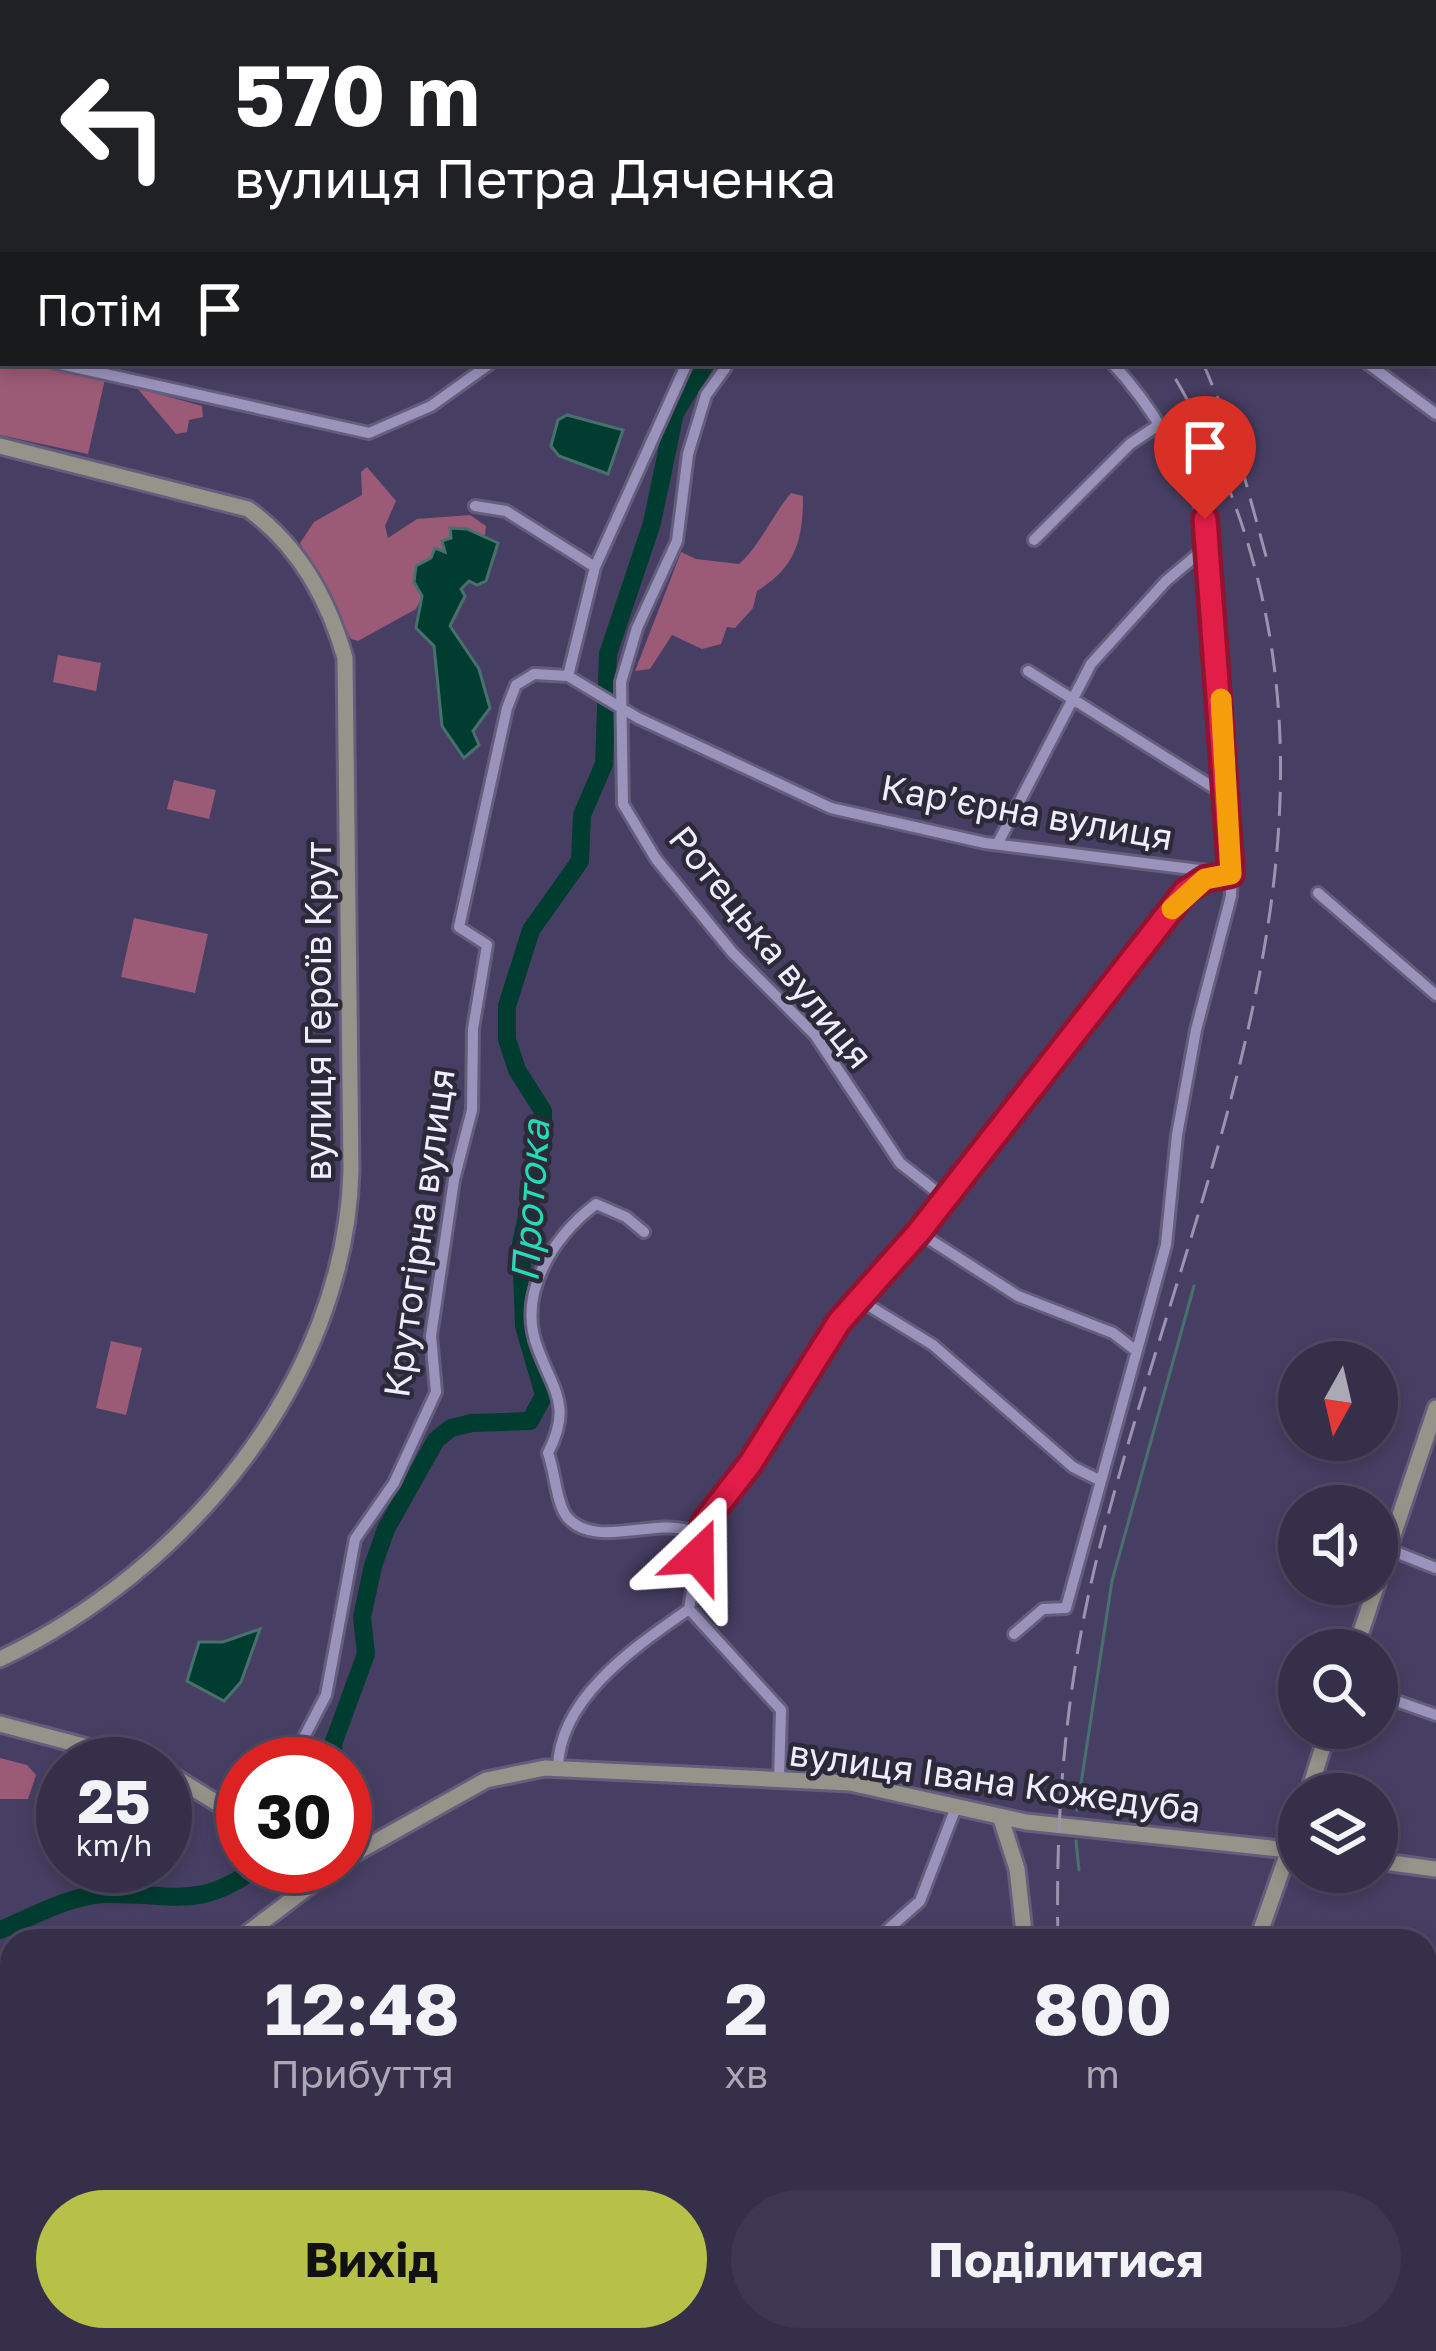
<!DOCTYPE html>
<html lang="uk">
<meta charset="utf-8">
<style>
:root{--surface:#352f4a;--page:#3d3751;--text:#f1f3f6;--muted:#aaa9b5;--line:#4f4a62;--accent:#b8c147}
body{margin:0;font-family:"Golos Text",sans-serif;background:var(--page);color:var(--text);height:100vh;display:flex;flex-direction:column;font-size:45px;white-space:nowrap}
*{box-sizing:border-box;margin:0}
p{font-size:39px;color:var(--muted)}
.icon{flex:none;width:66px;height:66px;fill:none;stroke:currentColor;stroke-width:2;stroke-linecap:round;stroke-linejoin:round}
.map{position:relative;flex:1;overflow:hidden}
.side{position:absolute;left:0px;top:1929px;width:1437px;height:423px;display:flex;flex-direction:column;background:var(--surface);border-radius:36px 36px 0 0;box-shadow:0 6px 18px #0003,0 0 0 3px var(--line)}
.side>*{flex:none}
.guide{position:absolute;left:0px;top:0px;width:1437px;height:366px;box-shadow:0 6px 18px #0003,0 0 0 3px var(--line);background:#202124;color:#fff;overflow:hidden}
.needle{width:78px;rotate:188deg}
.buttons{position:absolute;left:1278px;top:1341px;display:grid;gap:24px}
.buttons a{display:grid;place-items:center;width:120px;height:120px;border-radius:50%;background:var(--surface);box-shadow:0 6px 18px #0003,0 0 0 3px var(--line);font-size:60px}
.speed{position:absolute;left:36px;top:1737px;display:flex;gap:24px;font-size:60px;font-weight:700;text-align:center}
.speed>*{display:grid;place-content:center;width:156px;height:156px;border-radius:50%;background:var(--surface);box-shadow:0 6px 18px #0003,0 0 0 3px var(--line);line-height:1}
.speed small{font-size:30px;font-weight:400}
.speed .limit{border:18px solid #d22;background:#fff;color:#111}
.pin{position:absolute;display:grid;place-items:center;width:102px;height:102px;color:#fff;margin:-123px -51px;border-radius:50% 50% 50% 0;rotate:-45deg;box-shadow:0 0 12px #0007}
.pin .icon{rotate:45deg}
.me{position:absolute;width:132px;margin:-66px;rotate:23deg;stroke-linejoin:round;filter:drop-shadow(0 0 9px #0008)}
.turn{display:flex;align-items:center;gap:42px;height:252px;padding:0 36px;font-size:54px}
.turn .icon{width:156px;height:156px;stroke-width:2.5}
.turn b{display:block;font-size:84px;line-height:102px}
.then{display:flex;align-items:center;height:114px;padding:0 36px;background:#0003;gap:24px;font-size:45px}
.eta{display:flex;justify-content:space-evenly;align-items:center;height:204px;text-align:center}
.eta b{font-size:72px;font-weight:700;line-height:84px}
.action{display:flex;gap:24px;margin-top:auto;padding:24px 36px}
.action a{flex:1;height:138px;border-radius:72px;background:var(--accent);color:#111;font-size:48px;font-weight:700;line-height:138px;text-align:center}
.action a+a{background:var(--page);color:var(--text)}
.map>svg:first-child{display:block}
</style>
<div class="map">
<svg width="1436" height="2351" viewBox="0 0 1436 2351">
<rect width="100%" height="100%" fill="#473f63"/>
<!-- green -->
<path fill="#9b5a76" d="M1087 0H1436V60L1434 3Z
M0 356 3 363H30L105 379 88 454 0 435Z
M137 388 202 406 203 417 189 420 187 432 176 434Z
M367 467 396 501 385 526 388 538 417 519 470 515 486 526 485 535 451 538 416 609 358 641 351 639 300 543 314 522 362 495 361 472Z
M791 493 803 496C803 540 796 567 757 591L753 608 735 628 727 627 721 644 702 649 672 635 650 669 635 671 681 552 696 559 739 564C762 543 771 517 791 493Z
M58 655 101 663 96 691 53 682Z
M174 780 216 790 209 819 167 809Z
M134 918 208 934 195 993 121 977Z
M111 1341 142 1348 126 1415 96 1408Z
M0 1758 27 1765 36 1775 28 1799H0Z"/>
<!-- water -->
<path fill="#003c2f" stroke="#48716d" stroke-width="3" d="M567 415 623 430 608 474 559 456 551 446 558 420Z
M450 528 467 529 498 543 486 581 477 585 469 581 461 589 465 596 450 626 479 669 490 708 473 731 479 745 464 758 442 726 434 646 416 628 422 596 414 582 416 566 431 558 435 548 445 552 442 541 451 538Z
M260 1629 241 1682 224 1701 187 1681 199 1642H223Z"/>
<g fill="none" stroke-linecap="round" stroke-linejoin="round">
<!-- stream -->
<path stroke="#48716d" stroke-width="3" d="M1077 1810 1112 1581 1194 1286
M1076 1841 1079 1870
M250 1873 273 1890
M574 2340 577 2351"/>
<!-- river -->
<path stroke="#003c2f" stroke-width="18" d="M1296 3 1297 0
M334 1764 333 1744 366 1654 362 1617 373 1566 386 1529 436 1440 451 1428 472 1423 530 1421 544 1395 524 1326 521 1244 542 1146 543 1111 517 1070 507 1039V1006L531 930 580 861 582 815 604 764 608 654 652 523 675 413 706 363
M0 1930C32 1917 72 1894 107 1894 174 1893 199 1911 259 1866"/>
<defs>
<path id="street" d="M701 0 705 3
M0 350 3 351
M56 363 369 433 431 406 491 363
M1367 363 1436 414
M726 367 706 395 688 454 677 541 637 628 621 682 623 804 656 859 732 952 815 1035 900 1163 942 1196
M475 506 506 511 595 567
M1034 540 1130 444 1157 426
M1028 671 1227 796
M568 676 595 567 687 363
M998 843 1091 664 1166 581 1205 548
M1318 893 1436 995
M644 1232 626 1217 596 1204C554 1236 516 1293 538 1349 554 1392 572 1406 548 1453 555 1471 556 1503 567 1517 594 1549 652 1519 687 1530L697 1546
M918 1232 1018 1296 1113 1333 1135 1350
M858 1299 933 1345 1073 1467 1101 1481
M1388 1549 1436 1568
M1014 1634 1043 1609 1066 1608 1166 1245 1177 1135 1196 1030 1231 896 1232 849 1205 519C1186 465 1152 405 1112 363
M1377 1694 1436 1715
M290 1764 326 1695 355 1539 394 1483 436 1392 431 1336 454 1180 472 1110 473 1029 487 945 459 927 507 708 516 685 534 674 568 676 638 718 831 808 985 843 1231 874
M558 1768C559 1697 638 1645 689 1609
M779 1780 781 1710 689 1609 704 1523 750 1464 839 1322 918 1232 1185 892 1222 876
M875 1941 920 1901 956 1807
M1425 2045 1436 2056
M0 2125 12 2137
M12 2312V2326
M44 2340 69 2351
M302 2340 319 2351
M698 2340 702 2351
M810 2340 815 2351
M933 2340 937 2351"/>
<path id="secondary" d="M0 446 248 509C298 545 328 598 345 658L351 1171C345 1382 184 1572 0 1659
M1377 1583 1436 1408
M1355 1650 1377 1584
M0 1724 152 1764
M165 1771 243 1819
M1308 1794 1329 1728
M1001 1819 1017 1869 1025 1941
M345 1859 486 1780 545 1768 850 1783 1026 1822 1299 1851
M1377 1861 1436 1869
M237 1941 336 1866
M1257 1941 1299 1821
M0 1998 12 1993
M1425 2254 1436 2264
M1083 2340 1085 2351"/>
</defs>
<!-- street casing -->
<use href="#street" stroke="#645d7b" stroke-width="16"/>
<!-- secondary casing -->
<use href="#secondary" stroke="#645d7b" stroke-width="21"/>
<!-- street -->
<use href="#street" stroke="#9a93bc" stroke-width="10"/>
<!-- secondary -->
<use href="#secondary" stroke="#96938a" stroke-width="15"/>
<!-- rail -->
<path stroke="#9a94af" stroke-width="3" stroke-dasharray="24 12" stroke-linecap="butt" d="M911 0 913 3
M954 0 957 3
M1203 363 1232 432 1269 567
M1058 1941C1055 1814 1066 1686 1096 1562 1197 1154 1414 769 1166 363
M1127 2340 1130 2351"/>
</g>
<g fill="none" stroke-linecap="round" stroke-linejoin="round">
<defs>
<path id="route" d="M698 1556 704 1523 750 1464 839 1322 919 1232 1185 892 1205 879 1231 874 1205 519"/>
</defs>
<!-- route casing -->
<use href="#route" stroke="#92132f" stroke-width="30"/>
<!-- route -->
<use href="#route" stroke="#e11d48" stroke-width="21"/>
<!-- slow -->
<path stroke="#f59e0b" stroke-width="21" d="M1172 909 1205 879 1231 874 1221 699"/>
</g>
<g text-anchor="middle" stroke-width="9" stroke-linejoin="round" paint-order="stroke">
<!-- street labels -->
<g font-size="36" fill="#f0edff" stroke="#2c2939">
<text transform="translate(1027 812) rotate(10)" y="13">Карʼєрна вулиця</text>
<text transform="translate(771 947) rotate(51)" y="13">Ротецька вулиця</text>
<text transform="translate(318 1011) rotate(-90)" y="13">вулиця Героїв Крут</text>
<text transform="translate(419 1233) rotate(-82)" y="13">Крутогірна вулиця</text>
<text transform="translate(995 1781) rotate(8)" y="13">вулиця Івана Кожедуба</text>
</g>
<!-- water labels -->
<g font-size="39" font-style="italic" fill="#23dcb6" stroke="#2c2939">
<text transform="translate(530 1201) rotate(-86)" y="14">Протока</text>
</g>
</g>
</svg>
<div class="buttons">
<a><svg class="needle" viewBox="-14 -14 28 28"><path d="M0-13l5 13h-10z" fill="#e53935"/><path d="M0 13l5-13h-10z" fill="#aaa9b5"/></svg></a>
<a><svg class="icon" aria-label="sound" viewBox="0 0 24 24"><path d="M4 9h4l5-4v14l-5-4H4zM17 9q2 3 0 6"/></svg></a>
<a><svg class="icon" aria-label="search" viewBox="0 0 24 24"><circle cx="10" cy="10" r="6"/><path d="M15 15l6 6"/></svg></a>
<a><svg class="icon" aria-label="layers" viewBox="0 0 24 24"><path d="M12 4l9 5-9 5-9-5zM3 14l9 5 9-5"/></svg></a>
</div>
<div class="speed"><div>25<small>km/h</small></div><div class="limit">30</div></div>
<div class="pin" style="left:1205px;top:519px;background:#d93025"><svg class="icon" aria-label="arrive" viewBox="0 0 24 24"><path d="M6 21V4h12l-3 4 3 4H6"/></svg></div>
<svg class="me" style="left:698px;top:1556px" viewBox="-20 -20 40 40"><path d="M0-17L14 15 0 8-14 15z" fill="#e11d48" stroke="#fff" stroke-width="4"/></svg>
<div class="guide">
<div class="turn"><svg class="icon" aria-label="left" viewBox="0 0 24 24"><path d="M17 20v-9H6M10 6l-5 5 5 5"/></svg><div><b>570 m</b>вулиця Петра Дяченка</div></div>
<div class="then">Потім<svg class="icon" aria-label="arrive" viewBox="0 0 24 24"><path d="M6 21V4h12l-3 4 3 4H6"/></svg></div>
</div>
<section class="side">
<div class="eta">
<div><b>12:48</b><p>Прибуття</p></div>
<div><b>2</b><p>хв</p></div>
<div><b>800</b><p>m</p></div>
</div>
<div class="action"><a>Вихід</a><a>Поділитися</a></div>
</section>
</div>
